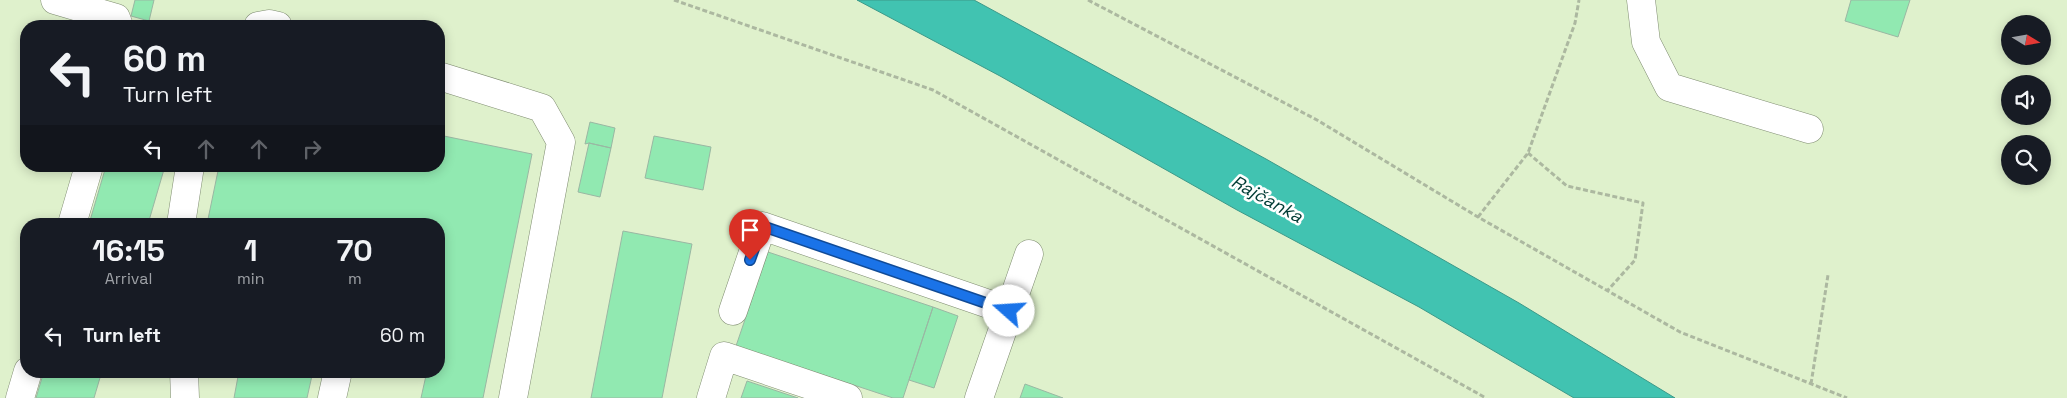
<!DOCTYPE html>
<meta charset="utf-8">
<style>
:root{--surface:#171b24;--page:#20242c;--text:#f1f3f6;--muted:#9ea1a6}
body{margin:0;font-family:"Space Grotesk",sans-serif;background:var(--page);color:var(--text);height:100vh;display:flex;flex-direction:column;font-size:19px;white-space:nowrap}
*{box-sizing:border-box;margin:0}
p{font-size:16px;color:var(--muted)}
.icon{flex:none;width:28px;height:28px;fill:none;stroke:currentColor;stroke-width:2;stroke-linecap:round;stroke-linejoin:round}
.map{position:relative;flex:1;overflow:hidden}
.drawer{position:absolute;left:20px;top:218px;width:425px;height:160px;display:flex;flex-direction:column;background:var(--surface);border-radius:20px;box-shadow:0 2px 12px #0003}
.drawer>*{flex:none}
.banner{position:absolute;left:20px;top:20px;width:425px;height:152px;border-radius:20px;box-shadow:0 2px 12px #0003;background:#171b24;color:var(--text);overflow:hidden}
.needle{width:32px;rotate:101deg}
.tools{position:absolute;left:2001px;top:15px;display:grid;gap:10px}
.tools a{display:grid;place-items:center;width:50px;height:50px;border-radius:50%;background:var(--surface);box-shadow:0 2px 12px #0003;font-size:25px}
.pin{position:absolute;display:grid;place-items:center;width:42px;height:42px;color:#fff;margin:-51px -21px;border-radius:50% 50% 50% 0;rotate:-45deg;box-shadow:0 0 5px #0007}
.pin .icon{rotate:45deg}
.me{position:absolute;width:55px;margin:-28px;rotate:289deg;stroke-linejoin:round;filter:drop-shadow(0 0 4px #0008)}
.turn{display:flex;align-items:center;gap:18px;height:105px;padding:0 20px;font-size:22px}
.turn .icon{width:65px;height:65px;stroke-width:2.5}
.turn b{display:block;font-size:35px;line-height:42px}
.lanes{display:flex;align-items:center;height:48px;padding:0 20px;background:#0003;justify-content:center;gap:25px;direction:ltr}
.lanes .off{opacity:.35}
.eta{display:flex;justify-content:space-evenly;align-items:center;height:85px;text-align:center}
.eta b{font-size:30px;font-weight:700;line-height:35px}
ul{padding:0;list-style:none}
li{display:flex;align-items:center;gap:15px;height:65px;padding:0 20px}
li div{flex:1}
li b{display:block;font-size:19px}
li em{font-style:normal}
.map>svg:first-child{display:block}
</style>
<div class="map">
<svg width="2067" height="398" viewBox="0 0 2067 398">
<rect width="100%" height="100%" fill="#ecfbdd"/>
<!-- built -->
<path fill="#dff1cc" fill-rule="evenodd" d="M0 0H2067V398H0ZM2010 24H2042V56H2010ZM26 26H439V166H26ZM2010 84H2042V116H2010ZM2010 144H2042V176H2010ZM26 224H439V371H26Z"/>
<!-- water -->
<path fill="#41c3b1" stroke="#3c9989" d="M857 0H974L1266 159 1519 303 1675 398H1574L1419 307 1237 210 1000 76Z"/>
<!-- building -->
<path fill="#91e9b1" stroke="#9ab7a3" d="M135 0H154L149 21 131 16Z
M1851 0H1910L1898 37 1845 21Z
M33 22 49 26H31Z
M590 122 615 128 611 148 589 143 585 144Z
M439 135 532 154 483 398H421L427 371H439V313L443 295 439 294V224H207L219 166H439Z
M654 136 711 147 703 190 645 178Z
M589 143 611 148 600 197 578 192Z
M106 166H165L148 224H89Z
M623 231 692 244 662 398H591Z
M768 252 933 307 903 398H893L736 346Z
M933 307 958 316 934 388 909 380Z
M44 371H102L94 398H36Z
M239 371H313L307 398H234Z
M747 381 798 398H741Z
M1025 384 1063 398H1020Z"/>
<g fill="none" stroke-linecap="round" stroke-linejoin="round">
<defs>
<path id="minor" d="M55 0 116 18 119 26
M1641 0 1646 42 1669 87 1809 129
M258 26 269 24 278 26
M439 76 542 108 561 142 513 398
M72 224 89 166
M181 224 190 166
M733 311 762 226 1009 311
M184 371 185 398
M20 398 28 371
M332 398 338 371
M711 398 724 356 848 398
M979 398 1029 254"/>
</defs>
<!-- minor casing -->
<use href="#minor" stroke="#7f8c71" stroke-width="29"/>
<!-- path -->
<path stroke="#acb8a0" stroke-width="3" stroke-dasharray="5 2.5" stroke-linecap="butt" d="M674 0 933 90 1486 398
M1088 0 1317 120 1478 217 1680 332 1847 398
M1528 153 1567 186 1643 203 1635 260 1608 290
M1478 217 1528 153 1575 23 1579 0
M1811 384 1828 275"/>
<!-- minor -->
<use href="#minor" stroke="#fff" stroke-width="28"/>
</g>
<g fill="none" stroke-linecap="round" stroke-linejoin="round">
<defs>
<path id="route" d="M750 260 762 226 1009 311"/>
</defs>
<!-- route casing -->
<use href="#route" stroke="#114b97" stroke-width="12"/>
<!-- route -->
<use href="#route" stroke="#1a73e8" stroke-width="9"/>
</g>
<g text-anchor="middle" stroke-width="5" stroke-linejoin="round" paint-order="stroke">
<!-- water labels -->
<g font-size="18" font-style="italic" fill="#003c35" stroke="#fff">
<text transform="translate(1267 199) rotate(29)" y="6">Rajčanka</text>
</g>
</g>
</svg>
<div class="tools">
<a><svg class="needle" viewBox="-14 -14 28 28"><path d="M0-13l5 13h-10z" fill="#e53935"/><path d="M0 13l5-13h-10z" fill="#9ea1a6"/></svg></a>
<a><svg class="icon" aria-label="sound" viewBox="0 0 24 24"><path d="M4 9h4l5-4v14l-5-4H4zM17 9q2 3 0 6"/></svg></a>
<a><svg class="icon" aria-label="search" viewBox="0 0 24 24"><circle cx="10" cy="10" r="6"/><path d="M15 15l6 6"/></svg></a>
</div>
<div class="pin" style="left:750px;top:260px;background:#d93025"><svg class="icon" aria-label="arrive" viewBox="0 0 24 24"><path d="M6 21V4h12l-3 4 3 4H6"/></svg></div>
<svg class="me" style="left:1009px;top:311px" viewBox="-20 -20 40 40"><circle r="19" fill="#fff"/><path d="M0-13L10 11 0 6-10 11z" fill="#1a73e8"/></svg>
<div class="banner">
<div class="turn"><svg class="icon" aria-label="left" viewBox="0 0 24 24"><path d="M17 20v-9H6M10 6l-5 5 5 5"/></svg><div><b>60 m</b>Turn left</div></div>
<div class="lanes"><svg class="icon" aria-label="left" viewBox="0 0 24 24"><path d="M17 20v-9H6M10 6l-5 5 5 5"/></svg><svg class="icon off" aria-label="ahead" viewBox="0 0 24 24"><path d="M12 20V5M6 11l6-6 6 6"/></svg><svg class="icon off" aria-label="ahead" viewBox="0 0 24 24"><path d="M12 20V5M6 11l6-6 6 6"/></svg><svg class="icon off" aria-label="right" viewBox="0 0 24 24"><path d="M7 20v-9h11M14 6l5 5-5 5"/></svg></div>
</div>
<section class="drawer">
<div class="eta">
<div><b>16:15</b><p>Arrival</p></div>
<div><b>1</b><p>min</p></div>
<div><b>70</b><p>m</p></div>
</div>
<ul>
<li><svg class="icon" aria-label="left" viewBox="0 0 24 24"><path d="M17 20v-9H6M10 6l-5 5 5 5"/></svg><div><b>Turn left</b></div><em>60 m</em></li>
</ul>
</section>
</div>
